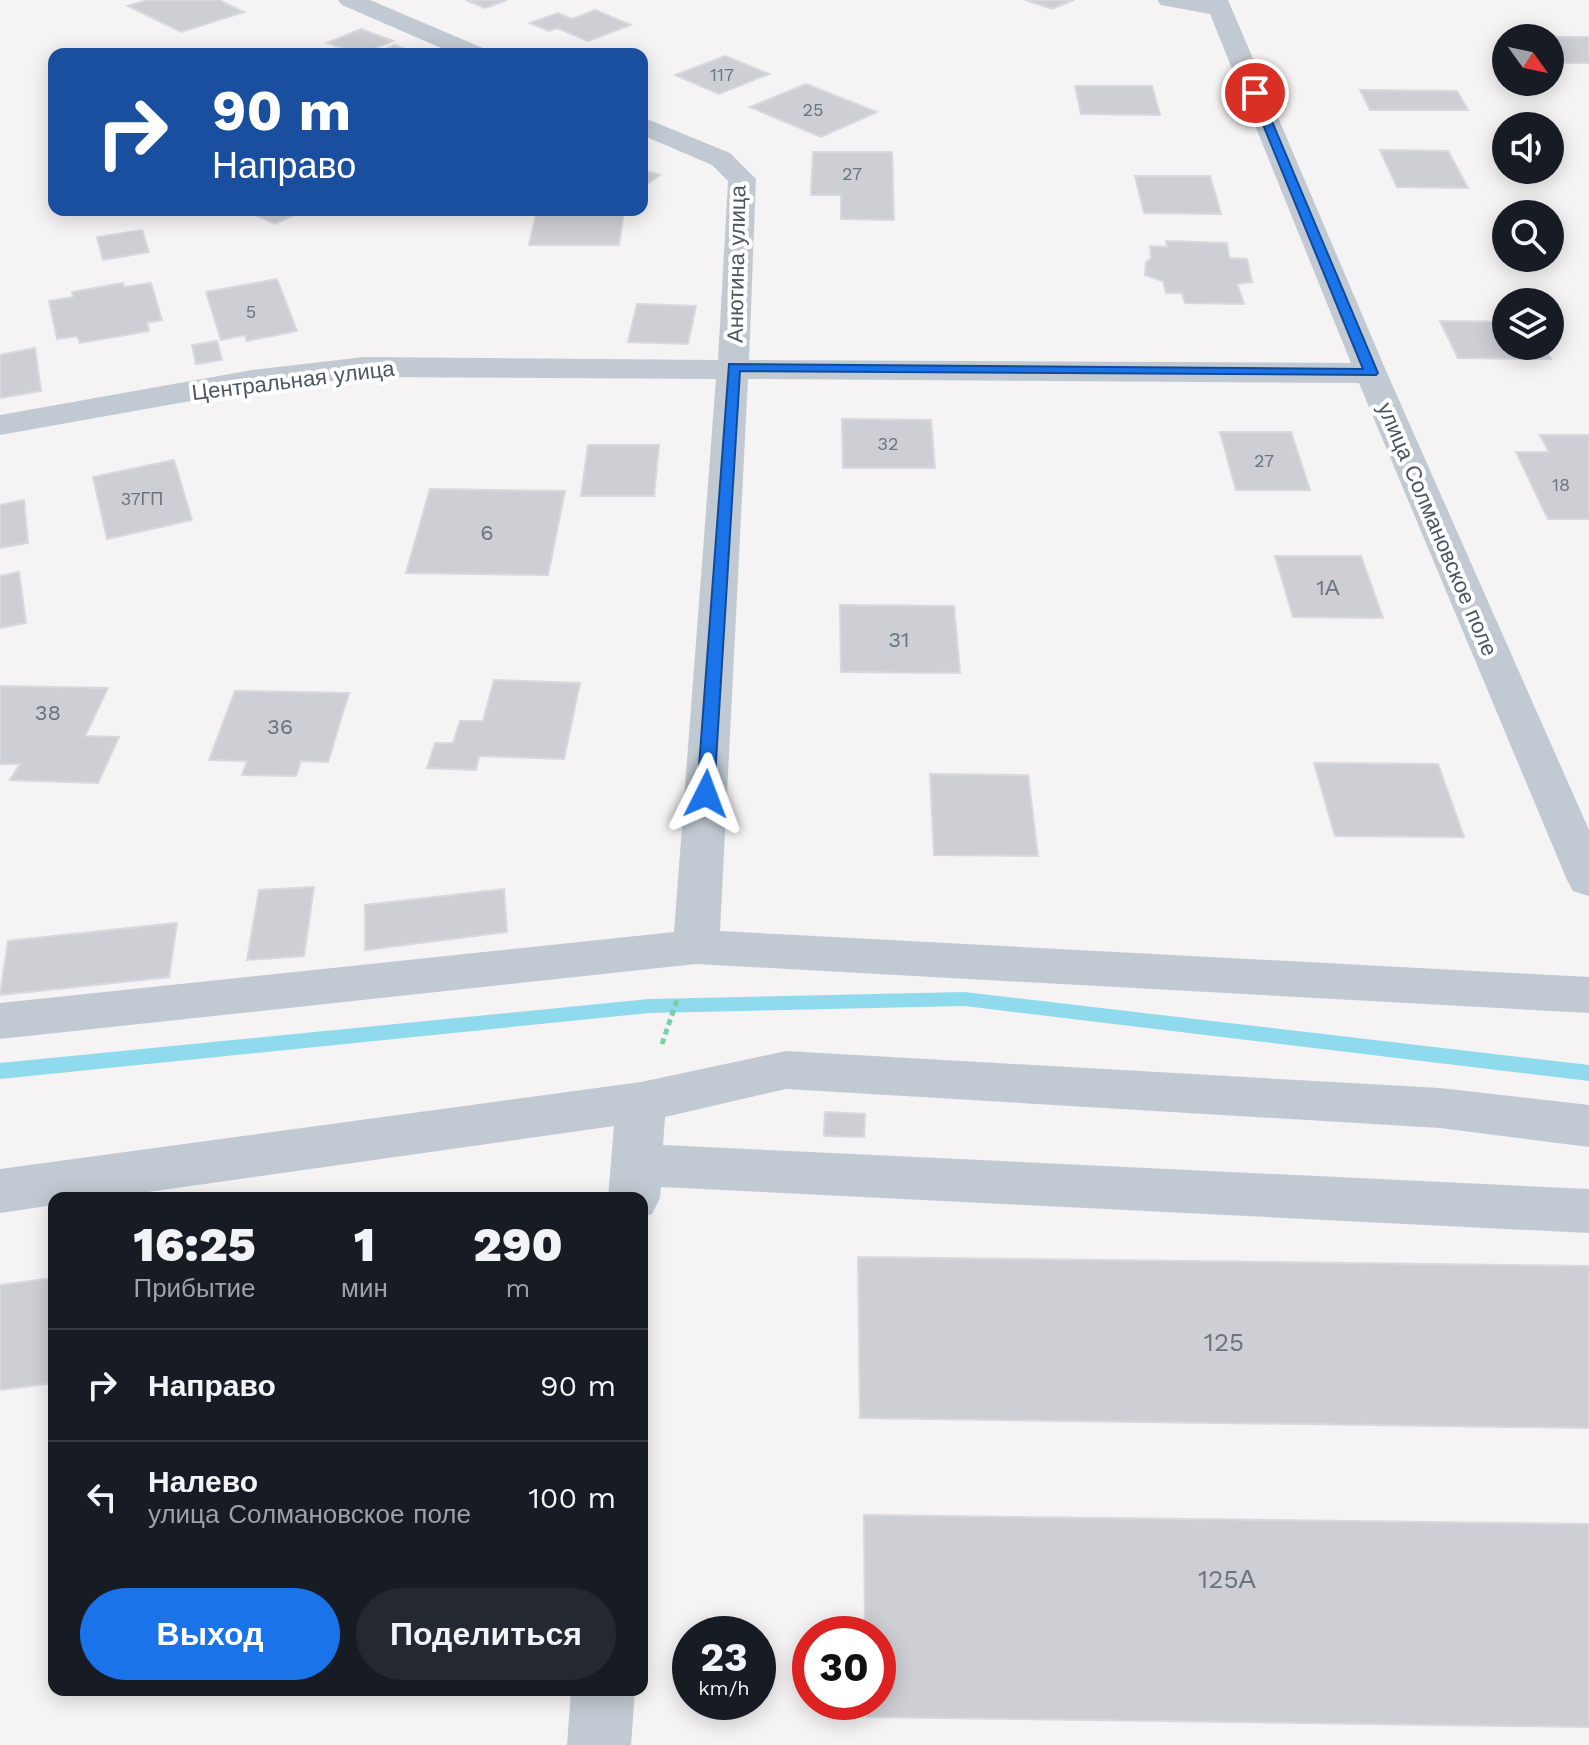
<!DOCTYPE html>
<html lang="ru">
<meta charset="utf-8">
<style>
:root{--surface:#171b24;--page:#242831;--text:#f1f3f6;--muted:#9ea1a6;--line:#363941;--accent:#1a73e8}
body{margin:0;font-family:"Work Sans",sans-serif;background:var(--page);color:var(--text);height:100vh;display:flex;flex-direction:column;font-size:30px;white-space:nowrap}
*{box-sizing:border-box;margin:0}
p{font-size:26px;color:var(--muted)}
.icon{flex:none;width:44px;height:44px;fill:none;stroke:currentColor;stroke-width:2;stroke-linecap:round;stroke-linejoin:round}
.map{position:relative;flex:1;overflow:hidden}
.details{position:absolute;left:48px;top:1192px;width:600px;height:504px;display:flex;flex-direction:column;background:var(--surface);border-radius:16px;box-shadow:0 4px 20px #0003}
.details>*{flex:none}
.banner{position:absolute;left:48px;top:48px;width:600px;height:168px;border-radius:16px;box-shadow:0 4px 20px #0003;background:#1a4fa0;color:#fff;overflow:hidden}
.needle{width:52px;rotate:123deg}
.controls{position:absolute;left:1492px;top:24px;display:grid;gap:16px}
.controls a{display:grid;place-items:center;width:72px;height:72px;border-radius:50%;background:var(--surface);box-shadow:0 4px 20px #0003;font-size:40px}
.speed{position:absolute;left:672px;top:1616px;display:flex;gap:16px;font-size:40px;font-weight:700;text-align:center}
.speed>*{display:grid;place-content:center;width:104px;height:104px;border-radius:50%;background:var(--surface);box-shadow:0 4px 20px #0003;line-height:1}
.speed small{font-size:20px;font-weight:400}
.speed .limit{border:12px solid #d22;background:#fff;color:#111}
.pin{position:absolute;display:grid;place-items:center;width:68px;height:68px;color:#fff;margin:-34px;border:4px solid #fff;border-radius:50%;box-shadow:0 2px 8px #0007}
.me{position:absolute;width:88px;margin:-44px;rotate:3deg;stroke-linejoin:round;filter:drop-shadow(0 0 6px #0008)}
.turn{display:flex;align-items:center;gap:28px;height:168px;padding:0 32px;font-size:36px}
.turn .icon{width:104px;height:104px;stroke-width:2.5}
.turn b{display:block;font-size:56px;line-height:68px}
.eta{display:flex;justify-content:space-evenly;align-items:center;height:136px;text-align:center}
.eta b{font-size:48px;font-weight:800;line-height:56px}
.button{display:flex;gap:16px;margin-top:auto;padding:16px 32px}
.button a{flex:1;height:92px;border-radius:48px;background:var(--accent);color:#fff;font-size:32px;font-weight:800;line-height:92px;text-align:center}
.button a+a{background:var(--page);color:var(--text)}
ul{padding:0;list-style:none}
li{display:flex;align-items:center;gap:24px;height:112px;padding:0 32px;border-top:2px solid var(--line)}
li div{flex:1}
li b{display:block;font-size:30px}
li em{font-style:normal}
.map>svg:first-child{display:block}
</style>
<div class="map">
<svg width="1589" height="1745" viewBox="0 0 1589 1745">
<rect width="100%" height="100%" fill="#f5f3f3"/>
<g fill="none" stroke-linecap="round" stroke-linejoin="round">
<!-- stream -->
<path fill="#90daee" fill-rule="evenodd" d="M964 992 1589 1065V1081L964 1006 649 1013 0 1079V1063L649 999Z"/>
</g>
<!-- building -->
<path fill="#cdcfd5" stroke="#d7d9de" stroke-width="2" d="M147 0H219L244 12 181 32 128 6Z
M466 0H507L485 8Z
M1025 0H1074L1052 9Z
M595 10 631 25 588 41 557 28 549 31 530 23 558 13 572 19Z
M361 29 393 41 361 54 327 43Z
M1546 37H1589V63H1565L1550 38Z
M395 45 417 54H373Z
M725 56 769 74 719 94 675 75Z
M806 84 877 112 821 137 750 107Z
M1075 86H1152L1160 115 1081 114Z
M1360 90 1457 91 1468 110H1370Z
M1380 150 1448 151 1468 188 1397 187Z
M813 152H892L894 220 841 219V195H811Z
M642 170 660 175 642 188Z
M1135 176H1210L1221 214 1144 213Z
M244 210H305L275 224Z
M531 210H624L619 245H529L536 214H529Z
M142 230 149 252 103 260 97 237Z
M1166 241 1227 243 1229 258 1247 259 1252 282 1237 284 1244 304 1185 303 1182 293H1166L1163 281 1145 275 1146 262 1151 258 1150 246 1167 247Z
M277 279 297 331 247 341 245 335 221 340 206 292Z
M123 283 124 287 151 283 162 320 147 323 149 331 80 343 77 336 57 339 49 301 73 297 72 292Z
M637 304 696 306 688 344 628 342Z
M1440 321 1506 322V346H1544L1551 359 1458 358Z
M217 341 222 360 196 364 192 345Z
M35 348 41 391 0 398V355Z
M842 419 931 420 935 468H843Z
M1220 432H1291L1310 490H1236Z
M1540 435H1589V519H1548L1516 452H1549Z
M588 445H659L654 496H581Z
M174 460 192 520 107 539 93 477Z
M430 489 565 491 548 575 406 573Z
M24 500 28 543 0 548V505Z
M1275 556H1361L1383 618 1293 617Z
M19 572 26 623 0 628V576Z
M840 605 954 606 960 673 841 672Z
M494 680 580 683 564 759 479 756 476 770 427 768 435 743H453L460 721H483Z
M0 686 108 688 85 736 119 737 98 783 10 780 20 764H0Z
M235 691 349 693 328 762 301 761 296 776 242 775 247 761 209 760Z
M1314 763 1438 764 1464 837 1335 836Z
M930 774 1028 775 1038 856 934 855Z
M314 887 304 956 247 960 259 890Z
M504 889 507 932 365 950V905Z
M177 923 169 977 0 995 8 941Z
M825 1112 865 1114 864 1137 824 1136Z
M858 1257 1589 1266V1428L860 1418Z
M54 1278V1383L0 1390V1285Z
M864 1515 1589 1524V1727L867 1717 866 1702H878V1634H865Z"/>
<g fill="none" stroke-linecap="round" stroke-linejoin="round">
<!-- path -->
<path stroke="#7ad0a6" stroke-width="5" stroke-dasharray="6 4" stroke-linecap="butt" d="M662 1044 678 997"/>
<!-- minor -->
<path fill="#c1cad2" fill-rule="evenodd" d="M338 0H370L485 49 488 54H455L342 5Z
M1157 0H1228L1387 373 1589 830V896L1573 891 1567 880 1359 383 748 379 720 931 1589 977V1013L696 964 0 1039V1003L674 932 716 379 364 377 252 390 0 435V415L252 370 364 357 718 360 728 181 712 165 642 135V117L730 153 756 179 749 360 1351 363 1210 14 1161 5Z
M786 1051 1440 1088 1589 1105V1147L1440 1128 786 1089 665 1117 663 1145 1589 1189V1233L661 1187 660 1198 652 1214 642 1217V1198H608L614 1126 105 1198H54V1205L0 1213V1169L641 1082Z
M571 1690H635L631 1745H567Z"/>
</g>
<!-- route -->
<path fill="#1a73e8" stroke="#114b97" stroke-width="2" d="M1255 90 1260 93 1378 373 1376 375 740 371 714 794 706 800 699 798 697 794 729 364 1363 369 1250 93Z"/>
<g text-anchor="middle" stroke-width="8" stroke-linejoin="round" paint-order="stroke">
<!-- far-number labels -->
<g font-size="18" fill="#6b747e">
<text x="722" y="81">117</text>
<text x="813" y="116">25</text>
<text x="852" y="180">27</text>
<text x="251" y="318">5</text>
<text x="888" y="450">32</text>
<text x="1264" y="467">27</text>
<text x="1561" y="491">18</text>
<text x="142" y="505">37ГП</text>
</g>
<!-- far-street labels -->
<g font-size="22" fill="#4a5661" stroke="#fff">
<text transform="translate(736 264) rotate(-89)" y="8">Анютина улица</text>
<text transform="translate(293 380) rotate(-7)" y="8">Центральная улица</text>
<text transform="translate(1438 529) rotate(67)" y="8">улица Солмановское поле</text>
</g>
<!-- number labels -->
<g font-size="22" fill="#6b747e">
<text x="487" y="540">6</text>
<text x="1328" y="595">1А</text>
<text x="899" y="647">31</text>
<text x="48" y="720">38</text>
<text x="280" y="734">36</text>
</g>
<!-- near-number labels -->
<g font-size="26" fill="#6b747e">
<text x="1224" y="1351">125</text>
<text x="1227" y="1588">125А</text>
</g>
</g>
</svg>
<div class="controls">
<a><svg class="needle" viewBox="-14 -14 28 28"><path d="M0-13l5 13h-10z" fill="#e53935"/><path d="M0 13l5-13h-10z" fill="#9ea1a6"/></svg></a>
<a><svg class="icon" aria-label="sound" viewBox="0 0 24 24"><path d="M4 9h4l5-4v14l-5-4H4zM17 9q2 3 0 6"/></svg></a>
<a><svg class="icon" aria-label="search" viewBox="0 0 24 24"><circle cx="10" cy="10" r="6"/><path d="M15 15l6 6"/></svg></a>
<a><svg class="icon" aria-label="layers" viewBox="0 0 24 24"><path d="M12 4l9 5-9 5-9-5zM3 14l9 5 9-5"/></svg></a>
</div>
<div class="speed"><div>23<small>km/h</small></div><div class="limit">30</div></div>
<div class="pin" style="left:1255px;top:93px;background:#d93025"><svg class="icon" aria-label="arrive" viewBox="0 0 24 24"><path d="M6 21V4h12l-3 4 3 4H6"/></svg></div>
<svg class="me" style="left:706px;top:794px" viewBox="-20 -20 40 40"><path d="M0-17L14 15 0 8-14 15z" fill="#1a73e8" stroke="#fff" stroke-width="4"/></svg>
<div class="banner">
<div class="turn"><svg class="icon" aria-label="right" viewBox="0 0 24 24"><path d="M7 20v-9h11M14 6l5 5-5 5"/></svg><div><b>90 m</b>Направо</div></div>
</div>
<section class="details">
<div class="eta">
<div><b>16:25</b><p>Прибытие</p></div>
<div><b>1</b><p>мин</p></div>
<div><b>290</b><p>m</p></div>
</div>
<ul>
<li><svg class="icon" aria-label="right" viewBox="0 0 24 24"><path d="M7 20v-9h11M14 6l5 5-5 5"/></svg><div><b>Направо</b></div><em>90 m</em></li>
<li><svg class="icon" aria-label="left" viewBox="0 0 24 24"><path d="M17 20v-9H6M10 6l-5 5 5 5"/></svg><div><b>Налево</b><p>улица Солмановское поле</p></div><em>100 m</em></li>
</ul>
<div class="button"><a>Выход</a><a>Поделиться</a></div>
</section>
</div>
